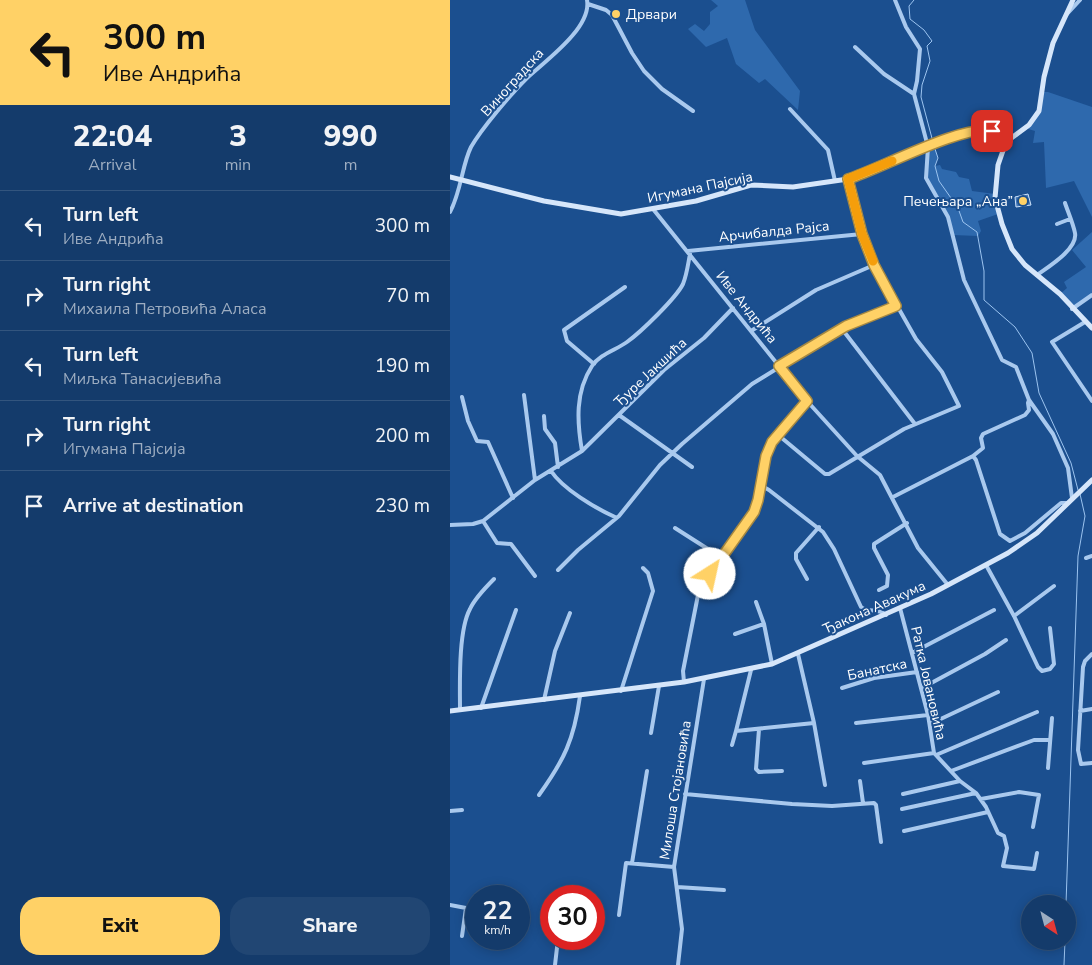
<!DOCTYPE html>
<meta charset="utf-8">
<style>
:root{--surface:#143b6b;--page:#214673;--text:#f1f3f6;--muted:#9dadc1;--line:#33557e;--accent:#ffd166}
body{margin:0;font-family:"Nunito Sans",sans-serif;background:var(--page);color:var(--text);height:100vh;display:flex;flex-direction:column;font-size:19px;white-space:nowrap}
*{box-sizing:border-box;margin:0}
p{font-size:16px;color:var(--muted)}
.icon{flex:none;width:28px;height:28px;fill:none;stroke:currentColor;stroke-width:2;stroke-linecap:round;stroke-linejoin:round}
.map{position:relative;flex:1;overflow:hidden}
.drawer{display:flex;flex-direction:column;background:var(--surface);width:450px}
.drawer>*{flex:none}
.hud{background:#ffd166;color:#111;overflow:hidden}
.needle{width:32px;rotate:144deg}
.controls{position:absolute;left:571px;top:895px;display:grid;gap:10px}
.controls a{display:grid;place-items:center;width:55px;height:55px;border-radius:50%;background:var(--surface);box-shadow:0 2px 12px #0003,0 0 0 1px var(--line);font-size:25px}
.speed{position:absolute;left:15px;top:885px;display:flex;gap:10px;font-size:25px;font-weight:700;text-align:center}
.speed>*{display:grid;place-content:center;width:65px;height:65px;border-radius:50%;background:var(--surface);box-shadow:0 2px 12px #0003,0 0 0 1px var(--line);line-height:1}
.speed small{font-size:12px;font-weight:400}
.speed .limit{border:8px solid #d22;background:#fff;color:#111}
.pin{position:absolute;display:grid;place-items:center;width:42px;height:42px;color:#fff;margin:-21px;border-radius:10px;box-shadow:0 2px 8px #0006}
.me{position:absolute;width:55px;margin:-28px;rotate:35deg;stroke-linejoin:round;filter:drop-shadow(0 0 4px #0008)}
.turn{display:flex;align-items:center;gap:18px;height:105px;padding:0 20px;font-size:22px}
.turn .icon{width:65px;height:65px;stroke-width:2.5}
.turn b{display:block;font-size:35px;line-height:42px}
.eta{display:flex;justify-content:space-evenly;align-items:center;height:85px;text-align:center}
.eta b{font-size:30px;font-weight:800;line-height:35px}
.action{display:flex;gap:10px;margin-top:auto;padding:10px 20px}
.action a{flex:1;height:58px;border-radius:20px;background:var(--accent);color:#111;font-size:20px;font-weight:800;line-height:58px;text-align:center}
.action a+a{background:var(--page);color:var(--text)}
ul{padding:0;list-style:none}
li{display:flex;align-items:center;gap:15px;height:70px;padding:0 20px;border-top:1px solid var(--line)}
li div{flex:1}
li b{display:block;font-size:19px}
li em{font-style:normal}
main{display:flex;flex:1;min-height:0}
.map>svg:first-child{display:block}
</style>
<main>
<section class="drawer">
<div class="hud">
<div class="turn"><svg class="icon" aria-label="left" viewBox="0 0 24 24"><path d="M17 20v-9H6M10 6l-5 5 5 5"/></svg><div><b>300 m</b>Иве Андрића</div></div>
</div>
<div class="eta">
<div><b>22:04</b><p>Arrival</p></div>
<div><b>3</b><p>min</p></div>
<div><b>990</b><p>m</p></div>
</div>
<ul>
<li><svg class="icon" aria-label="left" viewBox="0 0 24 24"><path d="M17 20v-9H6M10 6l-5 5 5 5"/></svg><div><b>Turn left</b><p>Иве Андрића</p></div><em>300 m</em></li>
<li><svg class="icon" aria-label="right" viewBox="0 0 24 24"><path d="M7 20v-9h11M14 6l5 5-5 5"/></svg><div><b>Turn right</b><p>Михаила Петровића Аласа</p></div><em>70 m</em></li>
<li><svg class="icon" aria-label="left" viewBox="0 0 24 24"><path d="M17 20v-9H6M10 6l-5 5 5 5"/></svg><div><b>Turn left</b><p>Миљка Танасијевића</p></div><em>190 m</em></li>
<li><svg class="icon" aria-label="right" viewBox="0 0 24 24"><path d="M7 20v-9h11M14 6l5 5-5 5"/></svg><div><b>Turn right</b><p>Игумана Пајсија</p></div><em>200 m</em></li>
<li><svg class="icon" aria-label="arrive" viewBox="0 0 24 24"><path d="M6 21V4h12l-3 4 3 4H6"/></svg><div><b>Arrive at destination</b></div><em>230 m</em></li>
</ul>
<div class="action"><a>Exit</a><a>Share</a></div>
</section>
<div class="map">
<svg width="642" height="965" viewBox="0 0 642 965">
<rect width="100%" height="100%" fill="#1b4f8f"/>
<!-- green -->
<path fill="#2e69ad" d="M261 0H295L305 30 350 91 348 110 315 79 309 83 286 64 277 38 256 47 238 29 245 24 254 31 260 24V12L268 6Z
M593 92H598L642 107V217L624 181 596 188 594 142 583 143 585 131 575 128 586 117Z
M484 145 488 158 485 166 490 165 492 169 506 172 509 177 519 179 522 191 545 194 548 214 528 221 531 231 528 236 503 235 498 217 476 178 478 147Z
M642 232V295L622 309 610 294 617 288 614 282 636 267 622 250Z"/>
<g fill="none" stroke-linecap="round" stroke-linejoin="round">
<!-- stream -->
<path stroke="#9cc4f0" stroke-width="1" d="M464 0 459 6 460 19 474 30 482 41 477 46 480 61 472 85 471 97 483 142
M484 146 488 158 485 166 489 181 508 208 513 222 527 232 534 271V300L565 327 582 353 589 393 621 463 628 490
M616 904 628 556 635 516 630 494
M614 965 615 941"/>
</g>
<!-- building -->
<path fill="#4478b7" stroke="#cfe3fa" d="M578 194 581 205 566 207 565 197Z"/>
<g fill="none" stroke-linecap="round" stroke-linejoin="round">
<!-- street -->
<path stroke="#a9c9ee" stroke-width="4" d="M445 0 456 27 470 49 467 81 464 94 478 147 476 178 498 217 514 280 552 360 566 367 579 400 603 434 618 468 622 498
M138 4 156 10 162 15 182 53 194 71 212 89 243 111
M617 14 630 0
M405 47 434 74 464 94
M340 109 378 150 385 181
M203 209 357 401 407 456 430 475 468 548 498 585
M0 212C11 192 12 165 21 147 32 128 61 94 76 79 95 61 142 28 137 0
M607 224 620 219
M238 251 412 234
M587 275C598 267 628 249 625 233 623 223 618 212 615 203
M622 309 642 295
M635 322 602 342 642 401
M392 329 465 424
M301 331 366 290 424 265
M144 364 117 341 114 330 175 287
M74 395 85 480
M12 397 18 421 27 441 38 442 63 498
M169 415 242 467
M94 416 95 429 105 443 108 467
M327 434 375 474H379L454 429 509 406 492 372 466 339 424 265 412 234 398 179
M132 451 214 370 254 338 283 308
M523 456 526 460 550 534 560 541 575 533 611 503H617
M101 471C113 489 145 508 165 517
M312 486 319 490 373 532 384 549 411 607C419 613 429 608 436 615
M443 497 523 456 533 448 531 438 533 434 575 415 579 410 578 403 579 400
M33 521 47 543 61 544 85 576
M0 525 23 524 33 521 85 480 132 451C127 422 125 392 142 366 150 354 166 350 177 342 191 332 226 298 233 284 237 274 238 264 240 254
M225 528 272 558
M636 558 642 556
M536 565 564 616 588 667 592 671 600 669 604 664 600 628
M108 570 128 550 169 516 210 465 232 444 302 384 396 326 446 306
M357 579 346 559V553L369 527
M429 590 437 586 438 575 424 548V544L457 523
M306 602 314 624 322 664
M450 608 478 715 484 753 510 781 526 793 536 807 548 833 554 836 557 848 553 866 584 869 587 853
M564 616 604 586
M285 634 314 624
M462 653 544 610
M348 654 364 723 375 785
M642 654 635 661 633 667 628 750 631 764 642 763
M301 670 286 731 364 723
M234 682 233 671 249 590 304 512 312 486 316 456 322 442 357 401
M392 688 424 678 467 672
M472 688 535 654 556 640
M171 691 203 591 198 573 193 568
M94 700 105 651 120 613
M31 708 66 610
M10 710C10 685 8 631 20 609 25 598 35 588 44 579
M630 711 642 709
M406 723 478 715
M480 724 548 692
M309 729 306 769 309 772 332 771
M201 733 209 686
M282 745 286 731
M486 755 587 712
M414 763 484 753
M598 768 602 718
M501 771 584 740H600
M410 781 413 803
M235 794 342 804 382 806 424 803 426 805 431 842
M453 794 510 781
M89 795C114 760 124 740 130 696
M531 799 569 792 589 795 583 827
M452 809 526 793
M0 811 12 810
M454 831 538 812
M182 863 197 771
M227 887 274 890
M112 896V890
M0 905 16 908 12 936
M169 915 176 863 224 867
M105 965 108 939
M228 965 232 929 224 867 254 679"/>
<!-- secondary -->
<path stroke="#d6e6fa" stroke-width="5" d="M556 142 548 165 545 198 552 224 562 249 575 265 610 294 642 328
M556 142 579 125 589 111 594 77 603 43 623 0
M0 177 94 201 171 214 246 201 301 185 343 187 398 179 506 136 526 131H542L556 142
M0 711 234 682 322 664 481 594 558 553 587 533 642 480"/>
</g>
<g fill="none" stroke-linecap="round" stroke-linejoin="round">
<defs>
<path id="route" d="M260 574 304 512 308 500 316 456 322 442 357 401 329 366 396 326 446 306 424 265 412 234 398 179C430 169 513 124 542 131"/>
</defs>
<!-- route casing -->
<use href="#route" stroke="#a68842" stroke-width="12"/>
<!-- route -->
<use href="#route" stroke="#ffd166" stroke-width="9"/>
<!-- slow -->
<path stroke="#f59e0b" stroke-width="9" d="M423 261 412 234 398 179 442 161"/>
</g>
<!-- markers -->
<g fill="#ffd166" stroke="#1b4f8f" stroke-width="2">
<circle cx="166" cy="14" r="5"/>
<circle cx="573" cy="201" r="5"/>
</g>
<g text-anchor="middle" stroke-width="4" stroke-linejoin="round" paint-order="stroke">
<!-- poi labels -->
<g font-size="14" fill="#fff" stroke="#1b4f8f" text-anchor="start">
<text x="176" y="19">Дрвари</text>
<text x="563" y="206" text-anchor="end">Печењара „Ана”</text>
</g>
<!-- street labels -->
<g font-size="14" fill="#fff" stroke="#1b4f8f">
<text transform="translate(62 82) rotate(-48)" y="5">Виноградска</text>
<text transform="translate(250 187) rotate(-12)" y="5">Игумана Пајсија</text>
<text transform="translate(324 231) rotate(-6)" y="5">Арчибалда Рајса</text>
<text transform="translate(297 307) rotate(51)" y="5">Иве Андрића</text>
<text transform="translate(200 372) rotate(-43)" y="5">Ђуре Јакшића</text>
<text transform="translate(424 607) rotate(-24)" y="5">Ђакона Авакума</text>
<text transform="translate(427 669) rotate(-12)" y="5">Банатска</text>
<text transform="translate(479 683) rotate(77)" y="5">Ратка Јовановића</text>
<text transform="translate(225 790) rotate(-81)" y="5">Милоша Стојановића</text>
</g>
</g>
</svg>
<div class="controls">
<a><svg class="needle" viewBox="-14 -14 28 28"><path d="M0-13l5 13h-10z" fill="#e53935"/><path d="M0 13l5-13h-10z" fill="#9dadc1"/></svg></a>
</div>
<div class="speed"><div>22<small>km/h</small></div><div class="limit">30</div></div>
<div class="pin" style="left:542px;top:131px;background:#d93025"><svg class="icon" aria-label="arrive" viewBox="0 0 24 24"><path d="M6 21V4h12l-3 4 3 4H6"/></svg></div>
<svg class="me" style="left:260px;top:574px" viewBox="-20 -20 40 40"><circle r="19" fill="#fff"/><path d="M0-13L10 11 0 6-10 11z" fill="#ffd166"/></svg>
</div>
</main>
